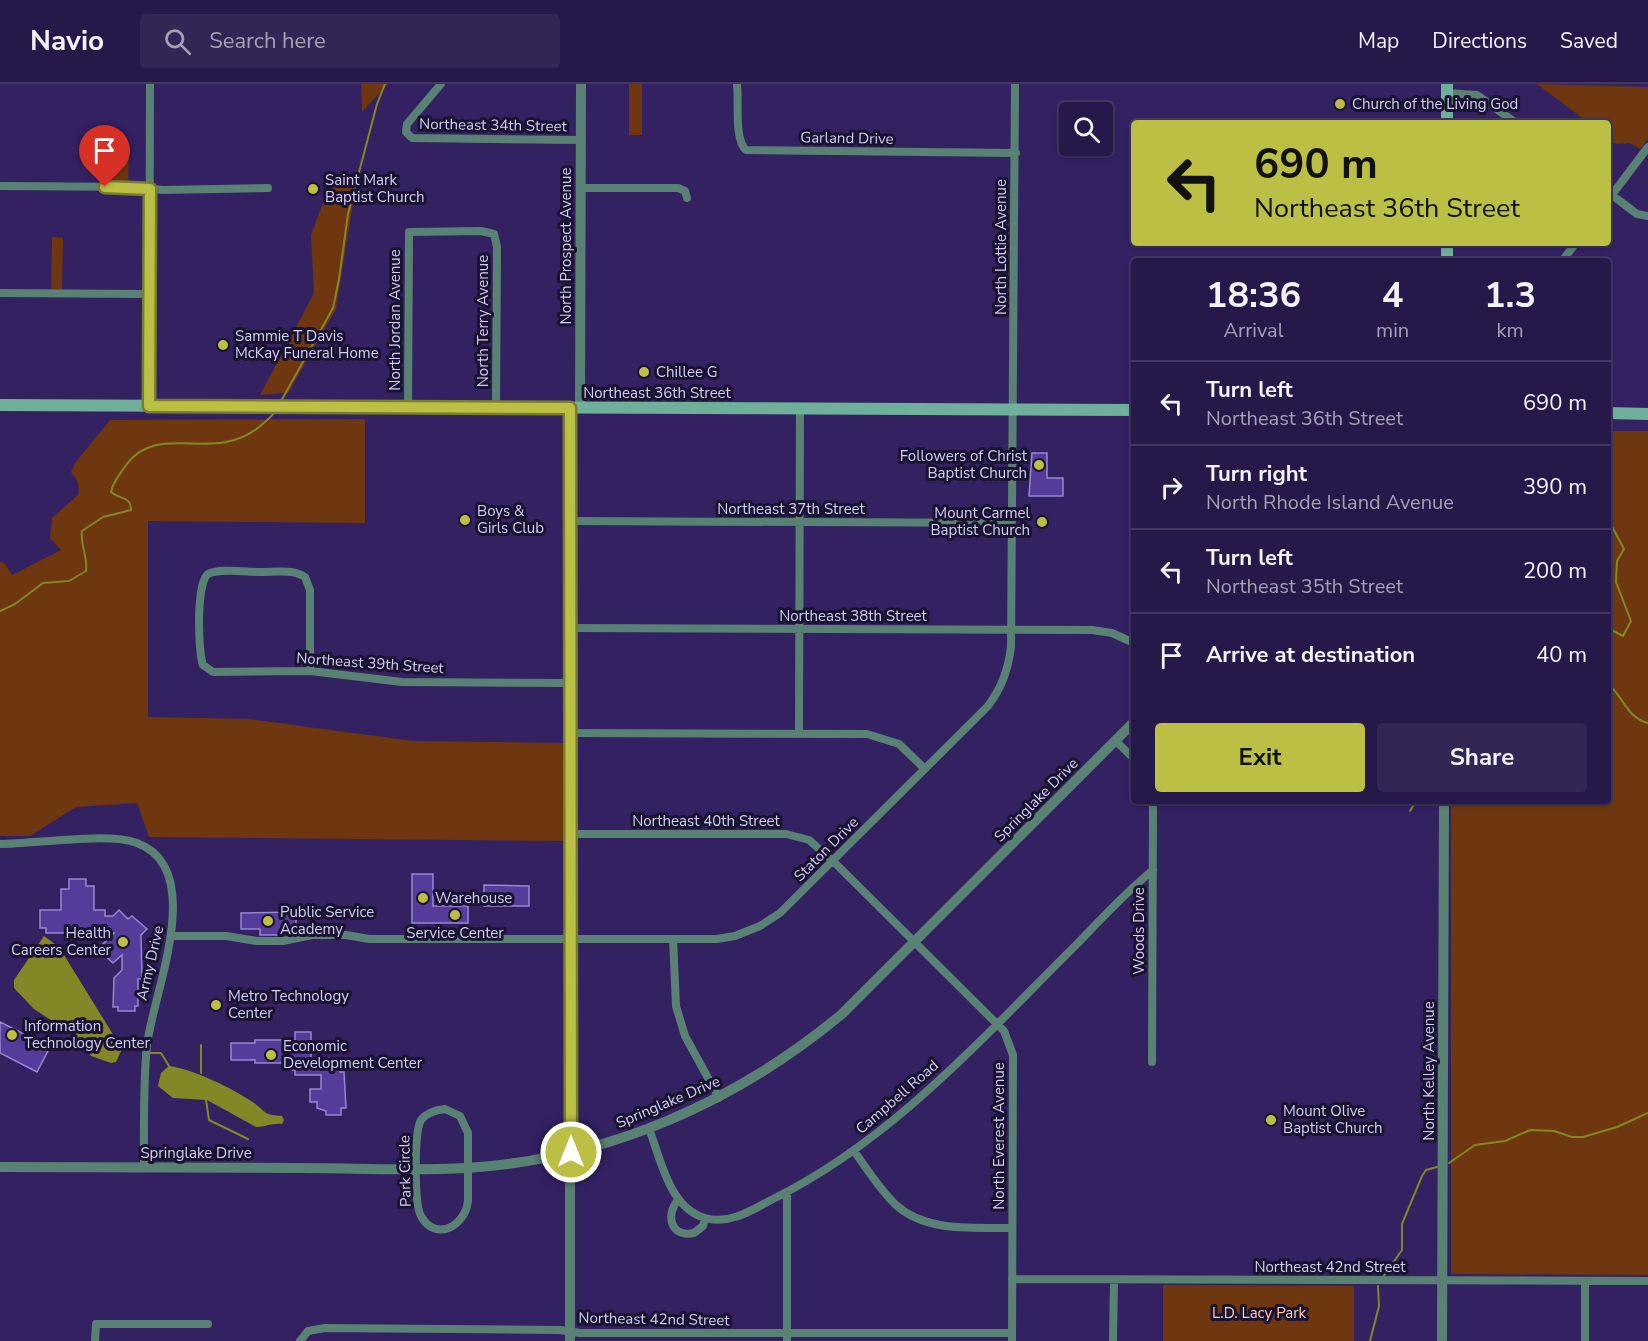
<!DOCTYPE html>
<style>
:root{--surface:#26194a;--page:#322654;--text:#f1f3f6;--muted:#a4a0b5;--line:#423862;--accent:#bbc044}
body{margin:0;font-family:"Nunito Sans",sans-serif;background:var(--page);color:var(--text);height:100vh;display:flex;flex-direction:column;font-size:22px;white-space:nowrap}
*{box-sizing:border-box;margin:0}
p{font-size:20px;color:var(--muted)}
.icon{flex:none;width:33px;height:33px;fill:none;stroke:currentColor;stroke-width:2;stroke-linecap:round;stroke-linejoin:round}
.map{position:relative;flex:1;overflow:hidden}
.details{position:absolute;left:1131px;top:174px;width:480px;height:546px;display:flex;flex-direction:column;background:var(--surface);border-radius:6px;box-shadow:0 2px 4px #0004,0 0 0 2px var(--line)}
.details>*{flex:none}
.guide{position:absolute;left:1131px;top:36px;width:480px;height:126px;border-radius:6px;box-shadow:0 2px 4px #0004,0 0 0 2px var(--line);background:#bbc044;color:#111;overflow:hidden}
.tools{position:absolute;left:1059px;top:18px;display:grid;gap:12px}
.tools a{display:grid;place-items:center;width:54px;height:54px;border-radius:6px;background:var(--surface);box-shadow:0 2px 4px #0004,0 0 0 2px var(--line);font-size:30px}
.pin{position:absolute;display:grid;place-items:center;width:51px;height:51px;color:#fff;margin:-62px -26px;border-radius:50% 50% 50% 0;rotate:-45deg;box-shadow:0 0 6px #0007}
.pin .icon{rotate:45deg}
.me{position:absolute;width:66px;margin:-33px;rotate:0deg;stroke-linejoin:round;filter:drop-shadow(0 0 4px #0008)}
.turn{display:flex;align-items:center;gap:21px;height:126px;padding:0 24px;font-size:27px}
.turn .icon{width:78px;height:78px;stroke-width:2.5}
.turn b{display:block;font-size:42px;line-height:51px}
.eta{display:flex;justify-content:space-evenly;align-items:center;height:102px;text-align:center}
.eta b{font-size:36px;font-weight:700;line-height:42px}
.cta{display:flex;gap:12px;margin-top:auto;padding:12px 24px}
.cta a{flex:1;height:69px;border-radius:6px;background:var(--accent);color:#111;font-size:24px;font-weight:700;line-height:69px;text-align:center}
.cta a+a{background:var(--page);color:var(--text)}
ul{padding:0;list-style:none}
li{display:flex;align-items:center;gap:18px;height:84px;padding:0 24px;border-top:2px solid var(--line)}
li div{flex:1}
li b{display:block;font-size:22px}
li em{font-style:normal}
header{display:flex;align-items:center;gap:36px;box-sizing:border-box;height:84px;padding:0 30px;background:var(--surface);border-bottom:2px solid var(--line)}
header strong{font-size:28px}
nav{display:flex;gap:33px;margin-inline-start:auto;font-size:21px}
.search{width:420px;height:54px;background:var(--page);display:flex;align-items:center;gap:15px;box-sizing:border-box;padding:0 21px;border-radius:6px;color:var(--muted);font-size:22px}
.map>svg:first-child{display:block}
</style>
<header>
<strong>Navio</strong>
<div class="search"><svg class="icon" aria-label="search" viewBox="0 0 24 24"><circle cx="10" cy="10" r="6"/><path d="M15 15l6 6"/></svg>Search here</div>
<nav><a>Map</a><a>Directions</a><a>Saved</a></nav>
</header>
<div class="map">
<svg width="1648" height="1257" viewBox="0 0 1648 1257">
<rect width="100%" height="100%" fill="#332162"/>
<!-- green -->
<path fill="#6e3710" d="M361 0H388L362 28 361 1Z
M629 0H642V51H629Z
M1537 0 1648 3V55L1640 65 1630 59 1618 60 1608 58V39H1589Z
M114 63 129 64 128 100H113Z
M330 100H356L336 225 288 309 260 311 314 209 311 151Z
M52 153 63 154 62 206 51 205Z
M365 335V439L148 437V633L249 635 413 657 564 659V757L149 753 137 719 76 723 30 752H0V477L5 480 12 491 61 466 50 454 52 434 79 410 78 398 71 388 75 379 110 336Z
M1608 347H1648V1191L1451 1190V717H1608Z
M1163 1201 1354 1202V1257H1163Z"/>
<!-- water -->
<path fill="#848725" d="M44 852 59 863 122 965 116 978 111 979 91 972 81 956 34 925 14 904V896Z
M169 982C193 985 234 1005 254 1019 267 1029 264 1031 282 1032L284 1036 282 1040C272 1039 266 1043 256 1043L207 1016 173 1014 158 1002 161 989Z"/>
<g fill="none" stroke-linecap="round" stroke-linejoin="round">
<!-- stream -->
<path stroke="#848725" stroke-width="2" d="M280 319 333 224 339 195 348 130 377 20 385 0
M1608 435 1624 465 1617 477 1616 498 1631 537 1623 552 1608 544
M0 527 15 520 43 499 69 497 86 487C88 473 80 461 82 447L103 433 131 426C131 412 120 416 111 408 113 398 118 393 124 384 156 335 213 381 259 343 266 337 272 333 276 326
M1608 600C1624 613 1626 633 1648 639
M1410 727 1416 717
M149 969H161L169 982
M201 989V961
M206 1016 209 1036 248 1055
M1449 1079 1475 1061 1505 1057 1530 1046 1554 1047 1572 1053H1583L1617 1043 1648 1029
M1383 1193 1402 1166V1140L1422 1092 1426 1086 1437 1083
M1370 1257 1379 1222 1378 1202"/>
</g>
<!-- building -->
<path fill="#553c9a" stroke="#9588d2" stroke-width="1.5" d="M1032 369H1047V394H1063V412H1029Z
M412 790H433V822H468V839H412Z
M69 795H86V802H94V826H105V832H113L119 826 128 835 132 832 147 845 141 851 142 895H138V922H135V927H118V923H113L114 894 122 886V871L113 879 98 865 114 849H81V852H74V849H46V844H40V826H61V805H69Z
M484 801 529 802V822H484Z
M296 828V845H282V851H260V845H241V829Z
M0 938 50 963 37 988 0 969Z
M295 948H311V980H326V974H334V980H340V988H344L346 1024H341V1031H326V1027L317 1024V1018H310V1005H321V991H295V986H285V979H255V976H231V959H255V956H295Z"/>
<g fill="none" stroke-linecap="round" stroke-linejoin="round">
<!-- minor -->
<path stroke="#5a8274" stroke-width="8" d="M441 0 407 40 406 48 412 54 581 56
M737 0C739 16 734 56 746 66L1016 69
M1447 9 1477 11 1516 39
M0 102 140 103 162 106 268 104
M581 104H678L685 107 687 114
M1608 108 1637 130 1648 132
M1608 116 1648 63
M1562 177 1576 159
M0 209 149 210
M149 322 150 0
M408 323 409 148 481 147 494 150 497 163 496 324
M570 437 1011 439
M570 544 1092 546 1112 549 1134 559
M310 587V506L305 493C293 485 274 488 259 488 247 488 218 484 208 490 196 498 198 568 203 581L213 588 310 587 402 598 570 599
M570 649 867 650 899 660 925 685
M799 650 800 325
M1116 657 1134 675
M571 750H786L809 756 833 777 1004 947 1013 971 1012 1257
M0 760C35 760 107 748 137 759 208 785 153 909 147 961 143 998 144 1045 144 1084
M172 852H226L257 857H283L312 851H346L369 855H717L735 852 760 842 780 829 988 622C1002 603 1008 586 1011 563L1015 0
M673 855 676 922 685 952 719 1014
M1152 978 1153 717
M445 1025 460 1032 468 1049V1117C465 1143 435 1158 421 1132 414 1120 414 1048 421 1036 427 1028 436 1026 445 1025Z
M649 1045C661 1075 669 1124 705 1134 730 1141 752 1126 773 1115 894 1055 984 952 1078 859 1102 834 1126 808 1153 786
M854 1067C867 1085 880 1106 896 1121 927 1149 974 1143 1012 1144
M787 1109V1257
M678 1116C665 1131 671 1154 694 1149L703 1142 705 1134
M1012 1195 1648 1197
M95 1257 96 1240H208
M300 1257 308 1247 325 1244 560 1246 580 1249H1012
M1113 1257 1114 1196
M1585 1257V1197"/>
<!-- tertiary -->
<path stroke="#5a8274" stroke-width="10" d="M570 324V1257
M580 324 581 0
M0 1083C100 1083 200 1084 299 1084 355 1084 411 1087 467 1084 607 1075 735 1019 842 930L1134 638
M1442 1257 1444 717"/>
<!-- secondary -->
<path stroke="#6fb09b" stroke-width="12" d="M1447 39V0
M1447 177V159
M0 321 1134 326
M1608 329 1648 330"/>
</g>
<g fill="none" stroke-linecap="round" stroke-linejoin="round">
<defs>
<path id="route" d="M105 103 150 105 149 322 570 324 571 1068"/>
</defs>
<!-- route casing -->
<use href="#route" stroke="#7a7d2c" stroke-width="15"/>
<!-- route -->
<use href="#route" stroke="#bbc044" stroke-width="10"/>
</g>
<!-- markers -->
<g fill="#bbc044" stroke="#19132f" stroke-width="2">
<circle cx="1340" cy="20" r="6"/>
<circle cx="313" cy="105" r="6"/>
<circle cx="223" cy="261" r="6"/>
<circle cx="644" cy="288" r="6"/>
<circle cx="1039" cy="381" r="6"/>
<circle cx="465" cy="436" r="6"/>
<circle cx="1042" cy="438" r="6"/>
<circle cx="423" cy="814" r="6"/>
<circle cx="455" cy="831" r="6"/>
<circle cx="268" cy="837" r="6"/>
<circle cx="123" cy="858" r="6"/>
<circle cx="216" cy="921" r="6"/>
<circle cx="12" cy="951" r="6"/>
<circle cx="271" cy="971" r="6"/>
<circle cx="1271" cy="1036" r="6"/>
</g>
<g text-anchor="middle" stroke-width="6" stroke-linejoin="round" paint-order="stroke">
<!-- poi labels -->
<g font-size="15" fill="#d2cdf4" stroke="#19132f" text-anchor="start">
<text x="1352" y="25">Church of the Living God</text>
<text x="325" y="101">Saint Mark<tspan x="325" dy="17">Baptist Church</tspan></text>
<text x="235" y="257">Sammie T Davis<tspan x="235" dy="17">McKay Funeral Home</tspan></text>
<text x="656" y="293">Chillee G</text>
<text x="1027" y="377" text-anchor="end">Followers of Christ<tspan x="1027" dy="17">Baptist Church</tspan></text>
<text x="477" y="432">Boys &amp;<tspan x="477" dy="17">Girls Club</tspan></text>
<text x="1030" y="434" text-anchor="end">Mount Carmel<tspan x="1030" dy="17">Baptist Church</tspan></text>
<text x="435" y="819">Warehouse</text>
<text x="280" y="833">Public Service<tspan x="280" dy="17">Academy</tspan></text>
<text x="111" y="854" text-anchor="end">Health<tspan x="111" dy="17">Careers Center</tspan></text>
<text x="455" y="854" text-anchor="middle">Service Center</text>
<text x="228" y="917">Metro Technology<tspan x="228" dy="17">Center</tspan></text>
<text x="24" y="947">Information<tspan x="24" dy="17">Technology Center</tspan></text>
<text x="283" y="967">Economic<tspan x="283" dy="17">Development Center</tspan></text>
<text x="1283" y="1032">Mount Olive<tspan x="1283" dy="17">Baptist Church</tspan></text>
</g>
<!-- street labels -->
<g font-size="15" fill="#d2cdf4" stroke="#19132f">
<text transform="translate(493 41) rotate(1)" y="5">Northeast 34th Street</text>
<text transform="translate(847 54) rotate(1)" y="5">Garland Drive</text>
<text transform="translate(566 162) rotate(-90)" y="5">North Prospect Avenue</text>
<text transform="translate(1001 163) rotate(-90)" y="5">North Lottie Avenue</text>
<text transform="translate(395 236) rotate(-90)" y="5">North Jordan Avenue</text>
<text transform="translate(483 237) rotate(-90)" y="5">North Terry Avenue</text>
<text x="657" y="314">Northeast 36th Street</text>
<text x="791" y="430">Northeast 37th Street</text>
<text x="853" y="537">Northeast 38th Street</text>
<text transform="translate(370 579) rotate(4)" y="5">Northeast 39th Street</text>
<text transform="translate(1036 716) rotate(-45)" y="5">Springlake Drive</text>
<text x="706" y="742">Northeast 40th Street</text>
<text transform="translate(826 765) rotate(-45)" y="5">Staton Drive</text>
<text transform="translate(1139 847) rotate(-90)" y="5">Woods Drive</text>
<text transform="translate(150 879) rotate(-77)" y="5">Army Drive</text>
<text transform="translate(1429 987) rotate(-90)" y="5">North Kelley Avenue</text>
<text transform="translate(897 1013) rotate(-41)" y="5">Campbell Road</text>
<text transform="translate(668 1018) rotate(-23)" y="5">Springlake Drive</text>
<text transform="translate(999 1052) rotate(-90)" y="5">North Everest Avenue</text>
<text x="196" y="1074">Springlake Drive</text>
<text transform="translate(405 1087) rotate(-91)" y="5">Park Circle</text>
<text x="1330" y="1188">Northeast 42nd Street</text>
<text transform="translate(654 1235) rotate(1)" y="5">Northeast 42nd Street</text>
</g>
<!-- park labels -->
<g font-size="15" fill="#fecbad" stroke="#19132f">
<text x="1259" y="1234">L.D. Lacy Park</text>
</g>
</g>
</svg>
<div class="tools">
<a><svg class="icon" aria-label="search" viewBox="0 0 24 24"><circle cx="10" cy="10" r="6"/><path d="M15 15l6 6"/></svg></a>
</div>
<div class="pin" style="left:105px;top:103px;background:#d93025"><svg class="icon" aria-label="arrive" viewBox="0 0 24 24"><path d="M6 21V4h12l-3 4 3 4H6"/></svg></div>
<svg class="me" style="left:571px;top:1068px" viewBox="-20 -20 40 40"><circle r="17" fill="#bbc044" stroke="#fff" stroke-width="3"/><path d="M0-11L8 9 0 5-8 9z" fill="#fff"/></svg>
<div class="guide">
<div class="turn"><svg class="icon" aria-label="left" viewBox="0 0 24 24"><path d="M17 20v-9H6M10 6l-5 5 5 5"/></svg><div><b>690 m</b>Northeast 36th Street</div></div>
</div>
<section class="details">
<div class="eta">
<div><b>18:36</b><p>Arrival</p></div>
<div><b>4</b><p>min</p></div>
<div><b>1.3</b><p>km</p></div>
</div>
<ul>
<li><svg class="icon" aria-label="left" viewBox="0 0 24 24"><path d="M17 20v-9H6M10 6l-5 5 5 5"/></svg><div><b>Turn left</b><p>Northeast 36th Street</p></div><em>690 m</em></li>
<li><svg class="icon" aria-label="right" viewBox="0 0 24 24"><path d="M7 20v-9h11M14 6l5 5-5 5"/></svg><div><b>Turn right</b><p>North Rhode Island Avenue</p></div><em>390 m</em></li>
<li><svg class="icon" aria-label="left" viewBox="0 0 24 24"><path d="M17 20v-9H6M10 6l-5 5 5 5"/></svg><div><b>Turn left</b><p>Northeast 35th Street</p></div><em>200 m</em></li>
<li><svg class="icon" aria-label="arrive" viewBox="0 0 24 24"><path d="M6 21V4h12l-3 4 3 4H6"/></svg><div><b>Arrive at destination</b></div><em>40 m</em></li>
</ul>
<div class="cta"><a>Exit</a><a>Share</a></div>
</section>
</div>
